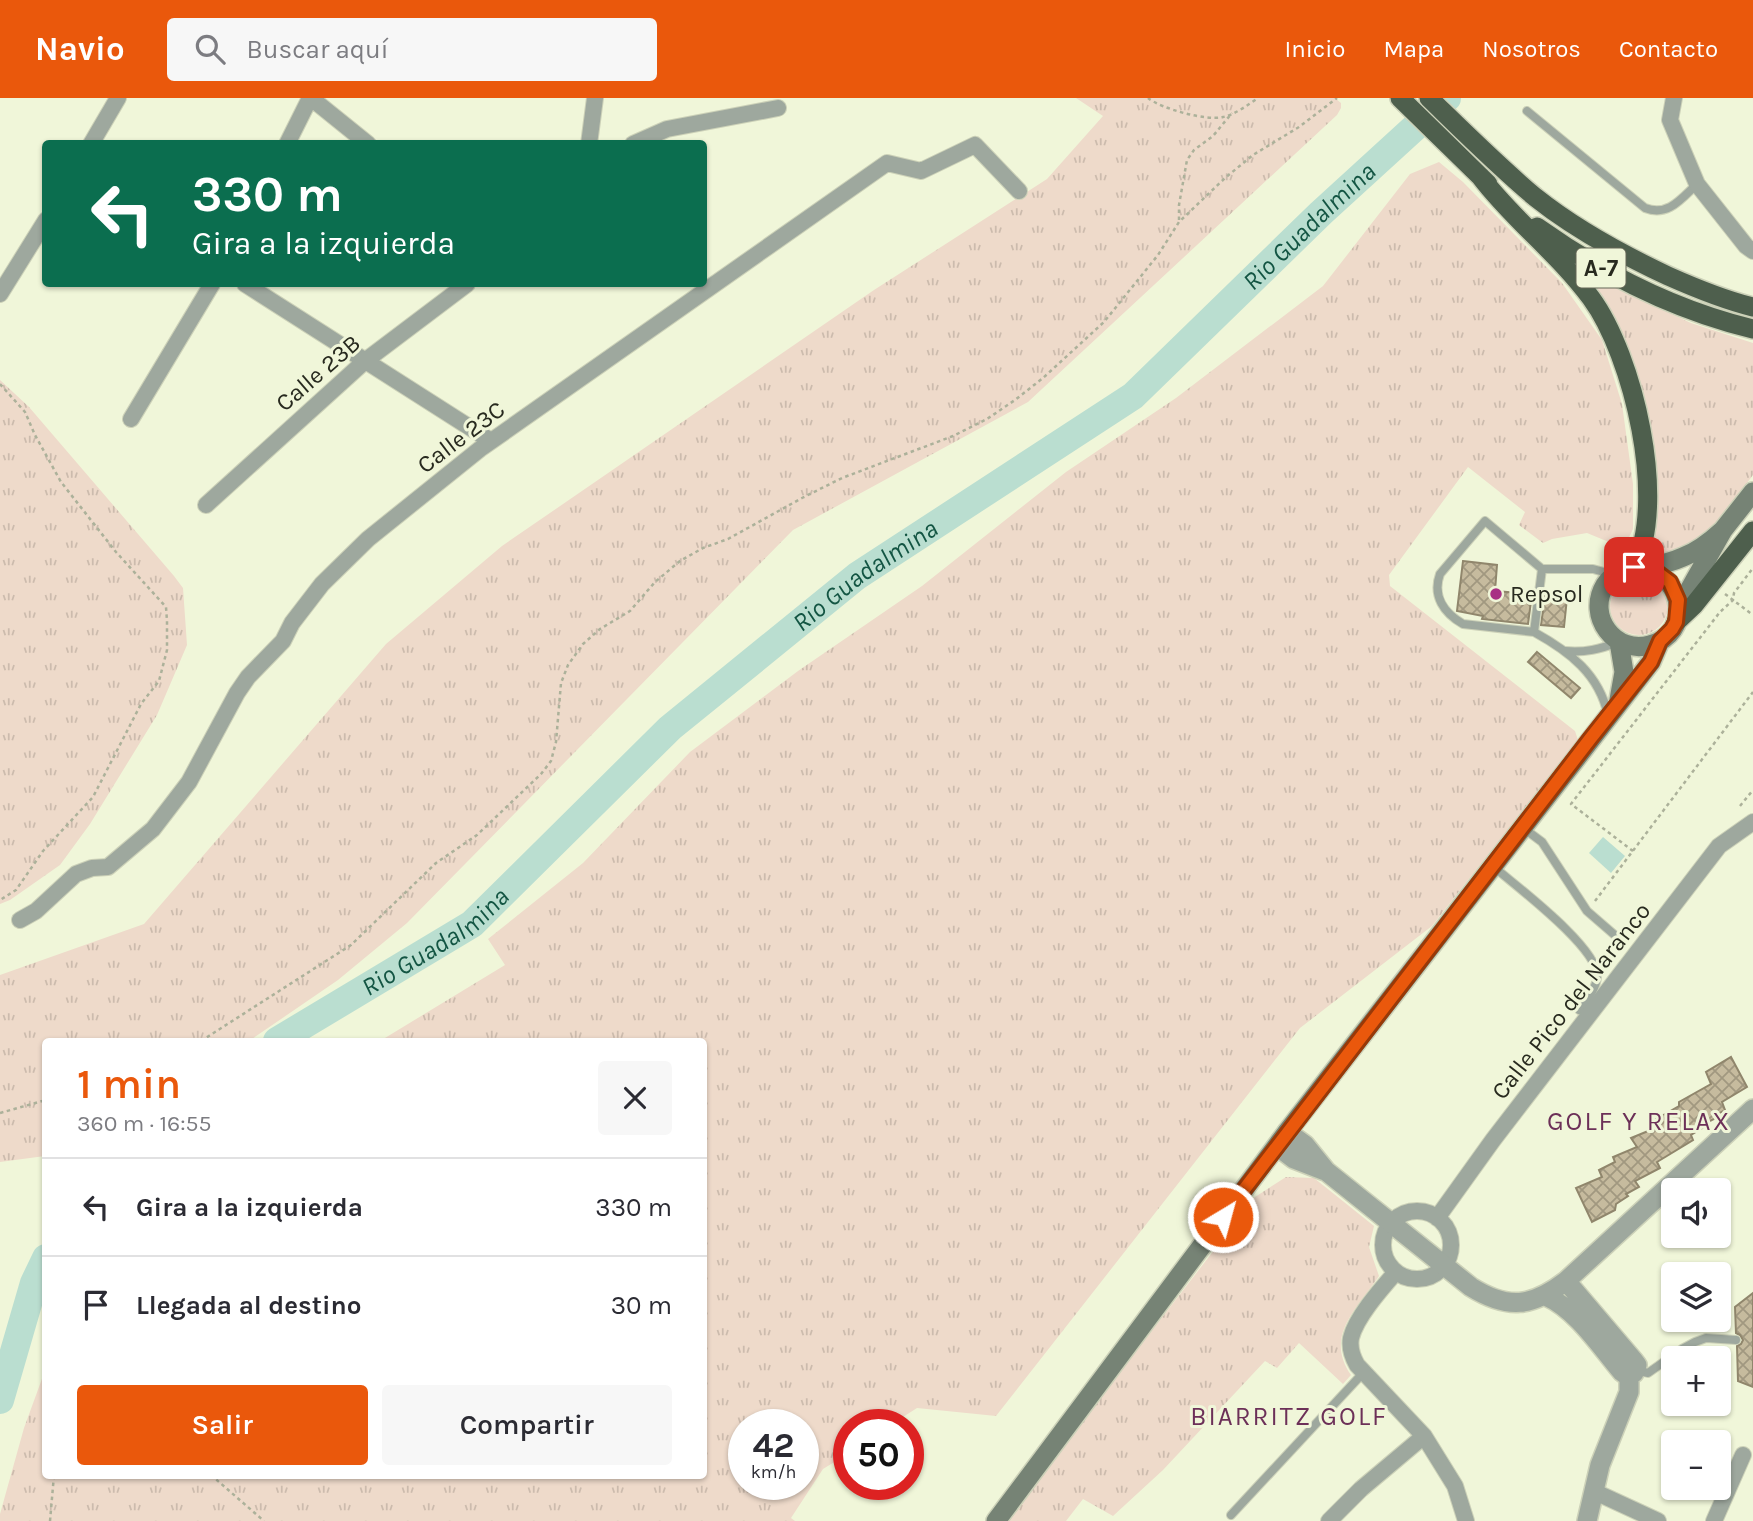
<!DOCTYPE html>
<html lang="es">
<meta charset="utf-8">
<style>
:root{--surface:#fff;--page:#f7f7f7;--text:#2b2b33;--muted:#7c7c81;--line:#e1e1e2;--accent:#ea580c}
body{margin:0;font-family:Karla,sans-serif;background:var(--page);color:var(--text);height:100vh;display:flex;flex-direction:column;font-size:26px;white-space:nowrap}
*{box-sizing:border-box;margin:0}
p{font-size:23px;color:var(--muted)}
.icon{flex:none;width:38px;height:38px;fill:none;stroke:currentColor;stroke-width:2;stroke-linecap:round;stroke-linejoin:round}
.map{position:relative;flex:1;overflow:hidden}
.side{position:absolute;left:42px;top:940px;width:665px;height:441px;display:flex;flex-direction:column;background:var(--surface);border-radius:7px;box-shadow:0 2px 5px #0004}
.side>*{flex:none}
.hud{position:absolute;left:42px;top:42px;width:665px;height:147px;border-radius:7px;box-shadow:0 2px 5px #0004;background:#0b6e4f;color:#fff;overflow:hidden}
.controls{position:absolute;left:1661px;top:1080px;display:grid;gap:14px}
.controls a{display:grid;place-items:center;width:70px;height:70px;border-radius:7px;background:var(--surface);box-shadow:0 2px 5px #0004;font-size:35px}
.speed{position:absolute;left:728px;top:1311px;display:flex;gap:14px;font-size:35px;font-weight:700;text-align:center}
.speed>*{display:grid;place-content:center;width:91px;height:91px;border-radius:50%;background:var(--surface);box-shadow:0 2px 5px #0004;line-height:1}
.speed small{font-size:18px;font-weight:400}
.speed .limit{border:10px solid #d22;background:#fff;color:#111}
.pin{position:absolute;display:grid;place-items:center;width:60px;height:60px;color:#fff;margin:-30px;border-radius:14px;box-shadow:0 4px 10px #0006}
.me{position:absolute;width:77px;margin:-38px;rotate:37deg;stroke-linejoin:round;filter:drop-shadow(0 0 5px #0008)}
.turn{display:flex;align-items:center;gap:24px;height:147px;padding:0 35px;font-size:32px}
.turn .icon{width:91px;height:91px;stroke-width:2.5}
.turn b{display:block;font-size:49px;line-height:60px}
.round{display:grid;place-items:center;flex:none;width:74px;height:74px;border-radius:7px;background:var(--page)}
.summary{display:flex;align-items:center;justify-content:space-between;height:119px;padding:0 35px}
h1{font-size:42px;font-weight:600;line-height:52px;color:var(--accent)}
.primary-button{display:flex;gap:14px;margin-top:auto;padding:14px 35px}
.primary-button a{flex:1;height:80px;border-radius:7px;background:var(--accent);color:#fff;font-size:28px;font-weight:600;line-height:80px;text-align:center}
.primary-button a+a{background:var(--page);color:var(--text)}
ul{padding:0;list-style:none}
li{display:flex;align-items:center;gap:21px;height:98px;padding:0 35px;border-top:2px solid var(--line)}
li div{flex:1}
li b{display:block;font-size:26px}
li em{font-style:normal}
header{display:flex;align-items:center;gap:42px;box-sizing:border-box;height:98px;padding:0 35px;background:var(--accent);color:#fff}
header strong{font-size:33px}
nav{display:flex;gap:38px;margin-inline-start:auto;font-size:24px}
.search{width:490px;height:63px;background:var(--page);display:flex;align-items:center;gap:18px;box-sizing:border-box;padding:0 24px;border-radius:7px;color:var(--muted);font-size:26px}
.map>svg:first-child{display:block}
</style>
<header>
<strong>Navio</strong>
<div class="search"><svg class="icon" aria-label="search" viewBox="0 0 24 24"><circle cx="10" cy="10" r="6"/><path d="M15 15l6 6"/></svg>Buscar aquí</div>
<nav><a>Inicio</a><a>Mapa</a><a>Nosotros</a><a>Contacto</a></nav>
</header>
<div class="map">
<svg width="1753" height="1423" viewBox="0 0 1753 1423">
<defs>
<pattern id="grass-tufts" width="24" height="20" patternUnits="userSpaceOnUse" patternTransform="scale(1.75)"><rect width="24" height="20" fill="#eedaca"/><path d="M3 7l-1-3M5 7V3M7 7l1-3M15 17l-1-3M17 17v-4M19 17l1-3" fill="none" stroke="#ccbbad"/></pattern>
<pattern id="building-cross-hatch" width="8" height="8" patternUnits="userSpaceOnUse" patternTransform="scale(1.75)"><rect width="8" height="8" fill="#c6bb9e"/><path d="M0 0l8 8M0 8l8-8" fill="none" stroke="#a19880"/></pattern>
</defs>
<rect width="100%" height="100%" fill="#f0f6d9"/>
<!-- grass -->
<path fill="url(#grass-tufts)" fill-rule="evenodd" d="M1076 0H1335L1341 5V10L1337 17 1028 304 793 432 407 825 338 882 249 943H46L45 1058 0 1064V877L144 826 386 546 502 448 874 192 1047 81 1103 18Z
M1439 64 1463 84 1562 185 1602 242 1622 306 1633 386V431L1622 454 1621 449 1587 435 1552 441 1543 445 1519 427 1525 414 1468 369 1389 477 1390 488 1575 633 1578 642 1432 828 1300 930 996 1318 917 1310 892 1326H849V1355L823 1371 791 1420 795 1423H0V1416L24 1330 43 1278 45 1277 46 1377H704V943H380L505 867 488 841 583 765 690 654 798 573 922 488 1066 374 1176 300 1323 188 1410 76ZM803 1326V1386H744V1326Z
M1567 160 1633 198 1691 225 1753 245V377L1706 439 1689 450 1651 460 1654 421 1647 330Z
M0 282 29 309 174 478 183 490 187 547 157 617 90 726 60 767 10 802 0 806Z
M1610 508a29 29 0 1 1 58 0a29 29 0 1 1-58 0Z
M1286 1079 1314 1080 1374 1128 1369 1149 1379 1178C1357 1211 1324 1238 1351 1277L1343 1286 1299 1245 1277 1270 1265 1263 1163 1372 1113 1418 1083 1401 1066 1423H1005L1255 1099Z"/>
<!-- water -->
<path fill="#baded0" d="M1603 739 1625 758 1611 775 1589 755Z"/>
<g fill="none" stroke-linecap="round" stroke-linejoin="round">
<!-- river -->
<g stroke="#baded0" stroke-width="28">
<path id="s1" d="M277 943 472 826 670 630 857 478 1133 298 1321 115 1447 0"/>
<path d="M0 1302 34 1185 46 1160"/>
</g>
</g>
<!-- building -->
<path fill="url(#building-cross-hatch)" stroke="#90866c" stroke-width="2" d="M1463 463 1497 467 1495 493 1532 496 1528 526 1482 521 1483 518 1457 513Z
M1545 498 1567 500 1564 529 1541 527Z
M1537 554 1580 590 1571 600 1528 564Z
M1731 959 1747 989 1722 1004 1725 1012 1716 1017V1020L1704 1026V1029L1691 1037 1693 1042 1657 1064 1660 1070 1635 1083 1639 1089 1626 1096 1628 1098 1616 1106 1615 1112 1592 1124 1576 1090 1602 1079 1599 1072 1615 1064 1613 1059 1637 1049 1631 1040 1658 1029 1653 1023 1679 1008V1004L1711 986 1706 974Z
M1753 1195V1289L1738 1283 1737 1248 1741 1246 1743 1242 1740 1237 1736 1235 1735 1209Z"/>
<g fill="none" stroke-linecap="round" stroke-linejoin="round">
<defs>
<path id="service" d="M1527 13 1645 110C1668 119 1681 101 1697 86
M1542 471 1534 534C1570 554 1599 576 1608 617
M1534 534 1463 526C1444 515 1432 498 1440 476L1485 423 1542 471H1593L1611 476
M1565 553C1585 555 1600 551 1619 544
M1522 729 1542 744 1587 813 1617 839
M1494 769C1516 788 1600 851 1597 879 1596 892 1586 902 1579 912
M1635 1272 1648 1275 1682 1251 1695 1244 1706 1240 1736 1242
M1231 1417 1364 1274"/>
<path id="minor" d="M311 0 368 46
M1674 0 1670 22 1697 86 1746 148 1753 153
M91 46 118 0
M287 46 310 0
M589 46 595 0
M633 46 667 31 778 10
M245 186 491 343
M0 196 46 122
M131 321 212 186
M206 407 365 263 467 186
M20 822 36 813 76 776 92 770 108 769 153 731 189 684 237 595 248 579 283 543 292 525 322 486 368 441 480 351 887 65 921 73 975 47 1019 93
M1383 1147a34 34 0 1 1 68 0a34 34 0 1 1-68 0Z
M1437 1120 1493 1042 1719 748 1753 724
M1396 1174C1382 1190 1356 1219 1351 1240 1349 1250 1352 1258 1357 1267L1424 1338 1455 1388 1466 1423
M1593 1393 1658 1423
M1329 1423 1361 1391 1424 1338
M1714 1423 1743 1357"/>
<path id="tertiary" d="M1287 1034 1305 1047 1326 1073 1471 1189C1508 1212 1532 1209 1566 1183L1753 1011
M1277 1048 1294 1061 1325 1073
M1546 1198C1577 1212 1600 1248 1622 1274L1626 1277 1634 1275 1637 1267 1634 1263 1566 1183
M1587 1423 1600 1367 1629 1294V1277"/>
<path id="secondary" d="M1645 469C1684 481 1693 535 1650 547 1615 557 1586 518 1605 487 1615 471 1629 471 1647 469 1659 467 1672 464 1683 459 1699 453 1711 443 1723 432
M1678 512 1723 432 1753 394
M1619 602 1624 574 1619 544
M996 1423 1287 1034 1651 564 1660 543"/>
<path id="trunk" d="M1400 0 1488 86
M1429 0C1464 34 1498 68 1535 99 1575 131 1621 156 1668 178 1695 190 1724 202 1753 209
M1480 78C1513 122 1558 155 1591 200 1633 257 1668 404 1634 469
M1537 129C1603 176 1674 212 1753 231
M1676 524 1694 507 1753 433"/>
</defs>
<!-- service casing -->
<use href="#service" stroke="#ccd1b8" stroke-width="10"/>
<!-- minor casing -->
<use href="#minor" stroke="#ccd1b8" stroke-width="18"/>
<!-- tertiary casing -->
<use href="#tertiary" stroke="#ccd1b8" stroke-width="22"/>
<!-- secondary casing -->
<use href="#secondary" stroke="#ccd1b8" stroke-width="22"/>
<!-- trunk casing -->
<use href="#trunk" stroke="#ccd1b8" stroke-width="22"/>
<!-- path -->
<path stroke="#acb19a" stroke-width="2.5" stroke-dasharray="3.5 3.5" stroke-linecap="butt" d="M1148 0C1162 11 1206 23 1223 19 1234 17 1248 7 1258 0
M1179 122V107L1187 62 1194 52 1213 38 1232 15
M0 286 25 314 35 337 61 384 116 454 166 509 167 523V552L159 583 141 606 93 699 43 753 16 792 0 802
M1725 496 1753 517
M1740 708 1753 692
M1633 753 1571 706 1720 514 1733 502 1734 495 1753 470
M1595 803 1753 594
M201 943 351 847 436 765 477 737 541 676 551 663 556 644 561 585 568 567 583 546 600 531 630 513 655 484 680 463 703 450 728 441 802 400 842 380 953 338 987 321 1015 302 1043 280 1104 224 1158 157 1179 124 1225 80 1253 57 1299 29 1337 0
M0 1015 46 1002
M211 1377 264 1423
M50 1423 54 1377"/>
<!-- service -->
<use href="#service" stroke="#9ea89e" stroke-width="8"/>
<!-- minor -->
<use href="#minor" stroke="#9ea89e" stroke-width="16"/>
<!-- tertiary -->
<use href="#tertiary" stroke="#9ea89e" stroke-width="19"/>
<!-- secondary -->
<use href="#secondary" stroke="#768375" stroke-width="19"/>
<!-- trunk -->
<use href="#trunk" stroke="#4e5f4d" stroke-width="19"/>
</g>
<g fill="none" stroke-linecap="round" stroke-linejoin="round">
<defs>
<path id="route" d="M1223 1119 1590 641 1651 564 1660 543 1672 531 1676 524 1678 502 1670 484 1654 472 1634 469"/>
</defs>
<!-- route casing -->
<use href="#route" stroke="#983908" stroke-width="18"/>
<!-- route -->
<use href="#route" stroke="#ea580c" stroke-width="12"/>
</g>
<!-- markers -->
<circle fill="#a82f84" stroke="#f0f6d9" stroke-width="2.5" cx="1496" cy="496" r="7"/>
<g text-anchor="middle" stroke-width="6" stroke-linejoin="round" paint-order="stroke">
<!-- shield labels -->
<rect fill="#f0f6d9" stroke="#646757" stroke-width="2" x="1576.5" y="150.5" width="49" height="39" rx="5"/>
<g font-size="23" font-weight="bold" fill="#282a1f">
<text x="1601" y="178">A-7</text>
</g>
<!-- street labels -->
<g font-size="24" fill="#282a1f" stroke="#f0f6d9">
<text transform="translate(318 275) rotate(-41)" y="8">Calle 23B</text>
<text transform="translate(461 339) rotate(-37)" y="8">Calle 23C</text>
<text transform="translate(1571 903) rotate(-52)" y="8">Calle Pico del Naranco</text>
</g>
<!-- poi labels -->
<g font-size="24" fill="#282a1f" stroke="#f0f6d9" text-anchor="start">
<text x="1510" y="504">Repsol</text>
</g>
<!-- water labels -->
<g font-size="26" font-style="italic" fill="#135543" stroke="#f0f6d9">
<text dy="9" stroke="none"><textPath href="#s1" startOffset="1321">Rio Guadalmina</textPath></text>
<text dy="9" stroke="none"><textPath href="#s1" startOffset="754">Rio Guadalmina</textPath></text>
<text dy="9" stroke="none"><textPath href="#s1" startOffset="187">Rio Guadalmina</textPath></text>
</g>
<!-- neighbourhood labels -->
<g font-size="26" letter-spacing="2" fill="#6c3058" stroke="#f0f6d9">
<text x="1639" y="1032">GOLF Y RELAX</text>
<text x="1289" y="1327">BIARRITZ GOLF</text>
</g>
</g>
</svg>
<div class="controls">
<a><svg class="icon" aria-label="sound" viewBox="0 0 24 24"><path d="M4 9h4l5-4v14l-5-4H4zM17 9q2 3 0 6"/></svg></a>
<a><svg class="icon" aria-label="layers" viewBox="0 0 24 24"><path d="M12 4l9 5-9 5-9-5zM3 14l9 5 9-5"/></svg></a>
<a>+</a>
<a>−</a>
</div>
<div class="speed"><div>42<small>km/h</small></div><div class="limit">50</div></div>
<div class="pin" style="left:1634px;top:469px;background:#d93025"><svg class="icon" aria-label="arrive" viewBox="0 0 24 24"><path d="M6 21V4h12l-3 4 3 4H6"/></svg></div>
<svg class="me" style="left:1223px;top:1119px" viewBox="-20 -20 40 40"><circle r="17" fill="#ea580c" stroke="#fff" stroke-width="3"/><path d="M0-11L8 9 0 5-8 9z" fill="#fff"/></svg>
<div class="hud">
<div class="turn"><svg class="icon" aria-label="left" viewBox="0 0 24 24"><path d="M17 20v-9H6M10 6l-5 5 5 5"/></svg><div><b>330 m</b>Gira a la izquierda</div></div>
</div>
<section class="side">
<div class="summary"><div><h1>1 min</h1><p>360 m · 16:55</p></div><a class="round"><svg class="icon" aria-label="close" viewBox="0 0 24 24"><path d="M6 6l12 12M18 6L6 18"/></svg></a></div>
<ul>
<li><svg class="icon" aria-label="left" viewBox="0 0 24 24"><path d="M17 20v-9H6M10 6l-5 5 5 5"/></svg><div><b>Gira a la izquierda</b></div><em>330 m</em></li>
<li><svg class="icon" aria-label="arrive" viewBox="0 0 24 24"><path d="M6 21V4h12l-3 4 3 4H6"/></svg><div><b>Llegada al destino</b></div><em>30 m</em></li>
</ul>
<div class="primary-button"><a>Salir</a><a>Compartir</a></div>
</section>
</div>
